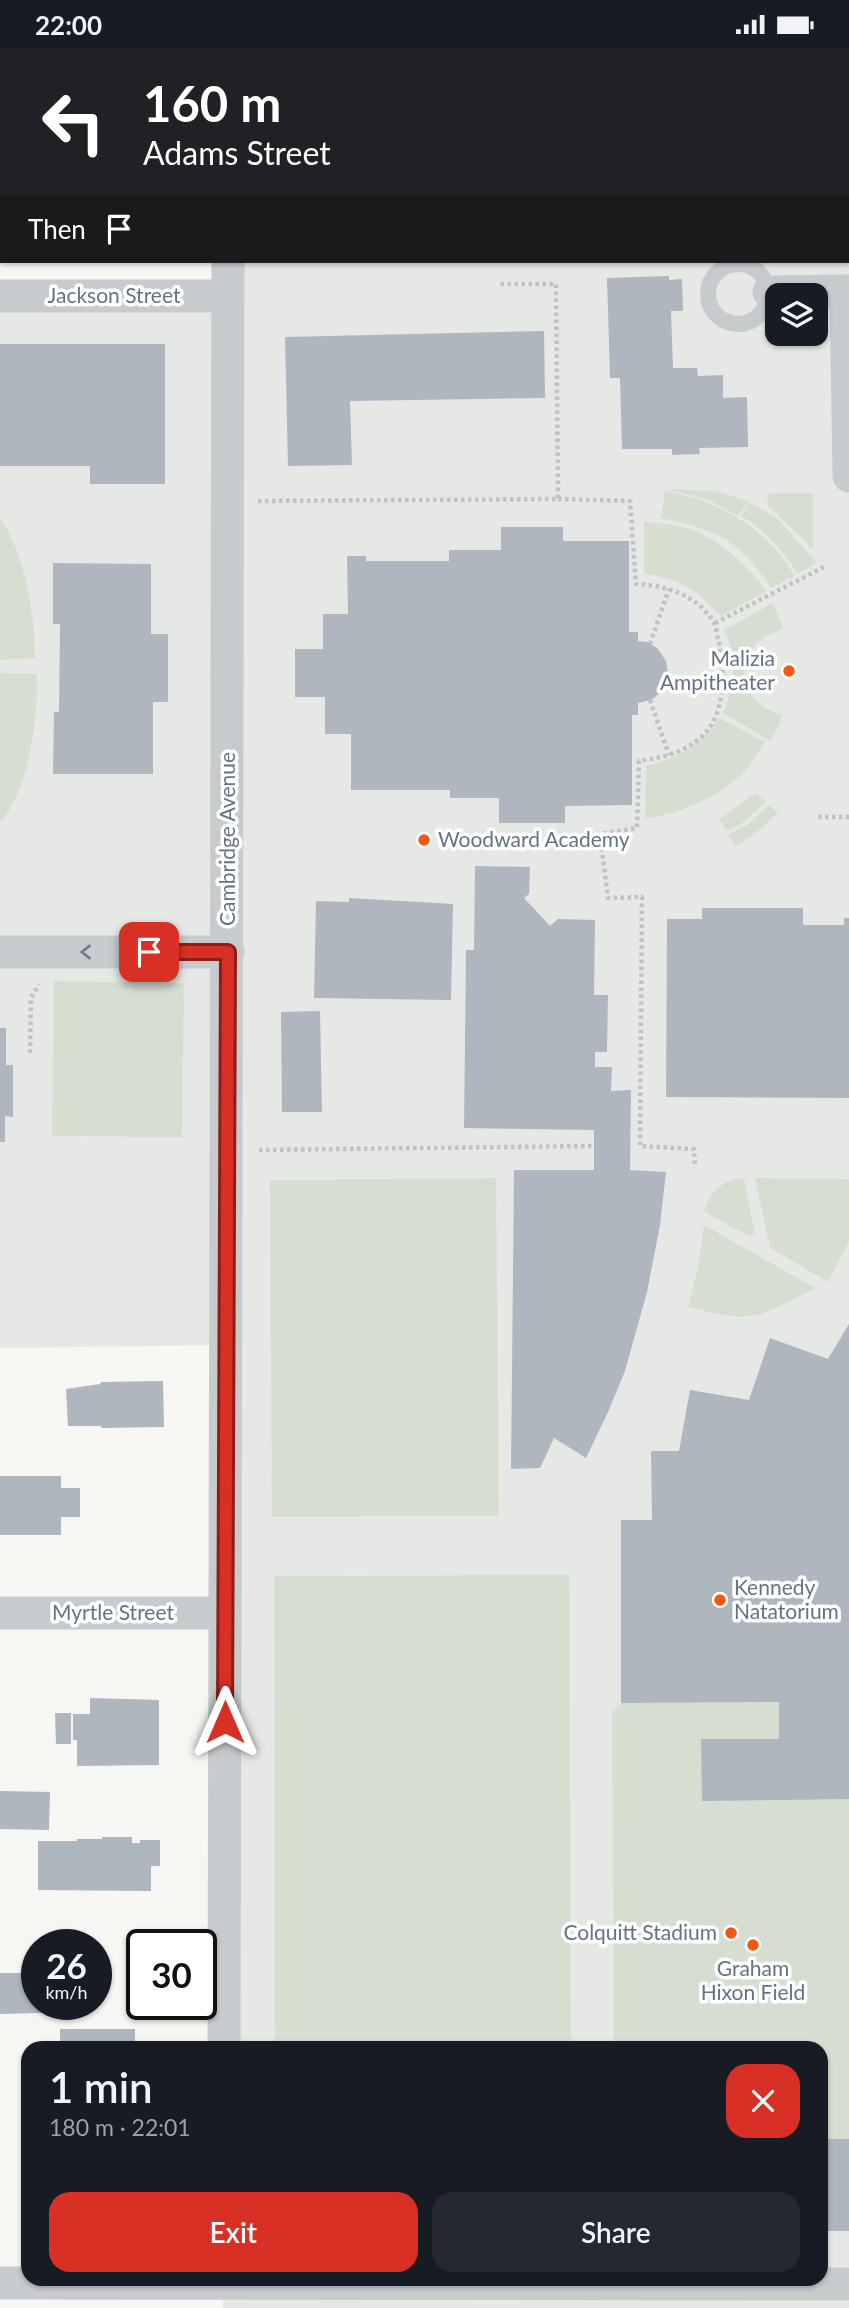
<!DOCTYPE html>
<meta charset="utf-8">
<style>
:root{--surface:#171b24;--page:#242831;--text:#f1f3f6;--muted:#9ea1a6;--accent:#d93025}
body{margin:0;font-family:Lato,sans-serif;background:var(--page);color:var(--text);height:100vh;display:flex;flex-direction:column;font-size:26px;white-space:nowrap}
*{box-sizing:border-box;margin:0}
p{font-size:23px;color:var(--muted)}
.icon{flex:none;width:38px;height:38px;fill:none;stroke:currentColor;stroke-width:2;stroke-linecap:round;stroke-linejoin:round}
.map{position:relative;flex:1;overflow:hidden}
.panel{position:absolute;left:21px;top:1992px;width:807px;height:245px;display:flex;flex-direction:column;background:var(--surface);border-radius:21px;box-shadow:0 2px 5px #0004}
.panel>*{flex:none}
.banner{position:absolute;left:0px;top:0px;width:850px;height:214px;box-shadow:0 2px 5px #0004;background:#202124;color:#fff;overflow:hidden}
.tools{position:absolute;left:765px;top:234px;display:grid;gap:14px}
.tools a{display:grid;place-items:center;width:63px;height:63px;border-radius:14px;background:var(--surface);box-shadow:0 2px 5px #0004;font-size:35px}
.speed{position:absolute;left:21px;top:1880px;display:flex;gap:14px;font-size:35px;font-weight:700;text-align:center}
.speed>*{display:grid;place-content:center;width:91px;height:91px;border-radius:50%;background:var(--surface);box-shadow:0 2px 5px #0004;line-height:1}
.speed small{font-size:18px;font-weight:400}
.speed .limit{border:4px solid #111;border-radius:10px;background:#fff;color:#111}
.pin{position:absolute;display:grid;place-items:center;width:60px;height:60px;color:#fff;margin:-30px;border-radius:14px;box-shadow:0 4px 10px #0006}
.me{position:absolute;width:77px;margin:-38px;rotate:0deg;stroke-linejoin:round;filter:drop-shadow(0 0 5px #0008)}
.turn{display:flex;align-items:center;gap:24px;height:147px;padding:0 28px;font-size:32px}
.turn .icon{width:91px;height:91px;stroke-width:2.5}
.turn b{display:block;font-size:49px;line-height:60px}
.then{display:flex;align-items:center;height:66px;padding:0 28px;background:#0003;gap:14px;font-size:26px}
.round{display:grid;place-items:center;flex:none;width:74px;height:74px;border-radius:21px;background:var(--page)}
.summary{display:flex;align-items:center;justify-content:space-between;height:119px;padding:0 28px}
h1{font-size:42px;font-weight:600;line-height:52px}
.primary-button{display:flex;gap:14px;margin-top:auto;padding:14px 28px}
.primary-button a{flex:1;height:80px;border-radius:21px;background:var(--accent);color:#fff;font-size:28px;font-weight:600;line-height:80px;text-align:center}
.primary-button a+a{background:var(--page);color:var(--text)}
.status{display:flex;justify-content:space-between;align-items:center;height:49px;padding:0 35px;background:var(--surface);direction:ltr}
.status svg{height:19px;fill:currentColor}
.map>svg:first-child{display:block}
</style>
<div class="status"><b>22:00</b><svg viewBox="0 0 49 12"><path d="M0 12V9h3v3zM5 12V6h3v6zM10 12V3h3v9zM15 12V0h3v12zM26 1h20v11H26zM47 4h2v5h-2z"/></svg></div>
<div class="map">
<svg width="849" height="2259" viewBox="0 0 849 2259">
<rect width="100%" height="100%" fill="#f6f6f2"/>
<!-- built -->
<path fill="#e6e8e5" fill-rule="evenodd" d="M228 0H849V2259H223V2230H821V1998H224L226 1296 0 1299V247H228V212H849V2ZM777 247H816V285H777Z"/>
<!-- green -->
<path fill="#d6ded2" d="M666 440 715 442 749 452 738 467 709 451Z
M665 442C719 451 767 479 795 527L771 539C739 490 717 481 661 469Z
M769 444H813V500L769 458 767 452Z
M749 453 778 470 817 514 798 525C784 503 764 480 741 467Z
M0 469C25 503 35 567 35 609L0 611Z
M644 473C657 474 670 475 683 478 714 485 748 517 767 542L721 567C691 537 685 533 644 524Z
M773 554 784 580C732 593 731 653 783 666L771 692 723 664C735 635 738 610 724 581Z
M0 624 37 625C38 670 30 739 0 774Z
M719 669 765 693C757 704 749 719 739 728 713 751 679 764 645 770L646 717C686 705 692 701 719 669Z
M756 744 766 752 763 756 741 775 727 782 719 770Z
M769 756 778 764 751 788 735 797 728 786 747 776Z
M54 932 184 934 182 1088 52 1087Z
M496 1129 499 1467 272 1468 270 1131Z
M744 1129 755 1185 749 1187 704 1163C710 1142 722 1131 744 1129Z
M755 1129 849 1130V1192L828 1233 770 1199Z
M704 1176 815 1239C795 1249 771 1265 749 1267 728 1270 708 1262 688 1258L698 1218Z
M569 1526 571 1998H275L274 1527Z
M779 1653 849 1689V2182H821V1998H614L612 1663 621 1654Z"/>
<!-- building -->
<path fill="#afb6bd" d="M669 227V231L682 230 683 262H671L673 319H697L698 327 723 326V349L747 348 748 398 699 399 700 405 672 406V400H622L620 329H610L607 229Z
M544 282 545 349 350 352 352 416 288 417 285 288Z
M0 295H165V435H90V417H0Z
M501 478H563V492H629V583H638V592L647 593 657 599 666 612 668 623 661 643 651 651 638 654V666H632V756L565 757V774H499V749H450V741H351V685H325V648H295V600H323V565H348L347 507H366V512H449V501H501Z
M53 514 151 515V585H168V653H153V725H53L54 663H59L60 575H53Z
M475 817 530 818 529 845 524 849 550 877 558 870 595 871 594 946H608L607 1003H595V1018H612L611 1042 631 1041 630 1121 666 1123 660 1176 647 1243 625 1322 608 1363 586 1409 554 1389 540 1419 511 1420 514 1121H594V1081L464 1079 466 901H474Z
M349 849 453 855 451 951 314 949 316 852 349 853Z
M702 859H803V876H844V869H849V1049L666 1048 667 870H702Z
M320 962 322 1063H282L281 963Z
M0 979H6V1016H13V1068L5 1067V1093H0Z
M849 1275V1750L702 1752 701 1690H779V1653L621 1654V1471H652L651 1402H679L690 1341 749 1351 770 1289 828 1310Z
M163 1332 164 1378 101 1379V1377H68L66 1340 100 1335 101 1333Z
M0 1427H61V1439H80V1468H61V1486H0Z
M90 1649 159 1651V1716L77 1717V1691H73V1665H90Z
M55 1664H71V1695H56Z
M0 1742 50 1743 49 1781 0 1780Z
M102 1788H132V1794H140V1791H160V1817H151V1842L38 1841V1792H77V1790H102Z
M0 1924H37V1955H80V1963L0 1965Z
M60 1980H135V1998H60Z
M821 2090H849V2182H821Z"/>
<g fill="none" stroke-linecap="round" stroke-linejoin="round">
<!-- path -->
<path stroke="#c0c2c4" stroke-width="4.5" stroke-dasharray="3.5 3.5" stroke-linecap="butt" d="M558 450 630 452 636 535C665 536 698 546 714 574 717 579 717 588 719 594 725 625 726 668 699 690 682 704 660 709 639 712L637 779 600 785 608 849 642 848 640 1097 694 1100 695 1118
M258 452 558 450 556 235H499
M715 574 824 518
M650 595 669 540
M650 651 669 706
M818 768H849
M30 1004 31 949 39 935
M259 1101 594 1097"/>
<!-- lane -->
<path stroke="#c8cbce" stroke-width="16" d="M708 245a30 30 0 1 1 60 0a30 30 0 1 1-60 0Z"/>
<!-- street -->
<path stroke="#c8cbce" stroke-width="33" d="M228 2V0
M846 242 849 427
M769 243 849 242
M0 247H228
M0 903H228
M0 1564H225
M224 1998 228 212
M0 2234 849 2235"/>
</g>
<!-- one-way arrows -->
<defs><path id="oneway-chevron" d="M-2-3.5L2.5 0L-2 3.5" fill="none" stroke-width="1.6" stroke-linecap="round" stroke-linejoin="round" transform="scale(1.75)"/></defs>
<use stroke="#6c7c8d" href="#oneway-chevron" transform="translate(86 903) rotate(-180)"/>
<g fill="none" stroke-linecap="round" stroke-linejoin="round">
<defs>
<path id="route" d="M149 903H228L225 1673"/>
</defs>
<!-- route casing -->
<use href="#route" stroke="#8d1f18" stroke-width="18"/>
<!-- route -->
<use href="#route" stroke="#d93025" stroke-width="12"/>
</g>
<!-- markers -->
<g fill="#f35815" stroke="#fff" stroke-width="2.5">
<circle cx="789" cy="622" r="7"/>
<circle cx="424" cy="791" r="7"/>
<circle cx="720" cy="1551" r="7"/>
<circle cx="731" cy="1884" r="7"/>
<circle cx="753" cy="1896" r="7"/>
</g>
<g text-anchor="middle" stroke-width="7" stroke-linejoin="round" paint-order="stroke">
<!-- street labels -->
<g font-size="21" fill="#627386" stroke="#fff">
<text x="114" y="254">Jackson Street</text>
<text transform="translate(228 790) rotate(-90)" y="7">Cambridge Avenue</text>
<text x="113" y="1571">Myrtle Street</text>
</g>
<!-- poi labels -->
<g font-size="21" fill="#627386" stroke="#fff" text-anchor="end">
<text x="775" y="617">Malizia<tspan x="775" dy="24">Ampitheater</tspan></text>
<text x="438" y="798" text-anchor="start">Woodward Academy</text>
<text x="734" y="1546" text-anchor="start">Kennedy<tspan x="734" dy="24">Natatorium</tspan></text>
<text x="717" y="1891">Colquitt Stadium</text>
<text x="753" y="1927" text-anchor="middle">Graham<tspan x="753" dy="24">Hixon Field</tspan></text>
</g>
</g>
</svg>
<div class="tools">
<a><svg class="icon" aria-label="layers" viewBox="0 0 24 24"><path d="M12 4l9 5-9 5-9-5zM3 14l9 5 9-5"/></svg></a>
</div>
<div class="speed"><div>26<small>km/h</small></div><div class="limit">30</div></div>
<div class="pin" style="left:149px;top:903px;background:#d93025"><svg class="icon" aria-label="arrive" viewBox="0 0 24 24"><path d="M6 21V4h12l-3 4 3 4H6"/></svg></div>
<svg class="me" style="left:225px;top:1673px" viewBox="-20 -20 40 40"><path d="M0-17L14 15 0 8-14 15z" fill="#d93025" stroke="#fff" stroke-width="4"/></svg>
<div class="banner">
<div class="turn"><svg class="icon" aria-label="left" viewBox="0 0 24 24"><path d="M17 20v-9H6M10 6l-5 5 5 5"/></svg><div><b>160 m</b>Adams Street</div></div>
<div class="then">Then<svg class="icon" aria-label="arrive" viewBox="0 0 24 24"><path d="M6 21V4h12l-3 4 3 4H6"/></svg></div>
</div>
<section class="panel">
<div class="summary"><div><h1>1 min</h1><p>180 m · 22:01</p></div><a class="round" style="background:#d93025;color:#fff"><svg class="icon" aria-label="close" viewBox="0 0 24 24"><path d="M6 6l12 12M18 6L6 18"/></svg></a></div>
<div class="primary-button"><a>Exit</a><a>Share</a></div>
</section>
</div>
